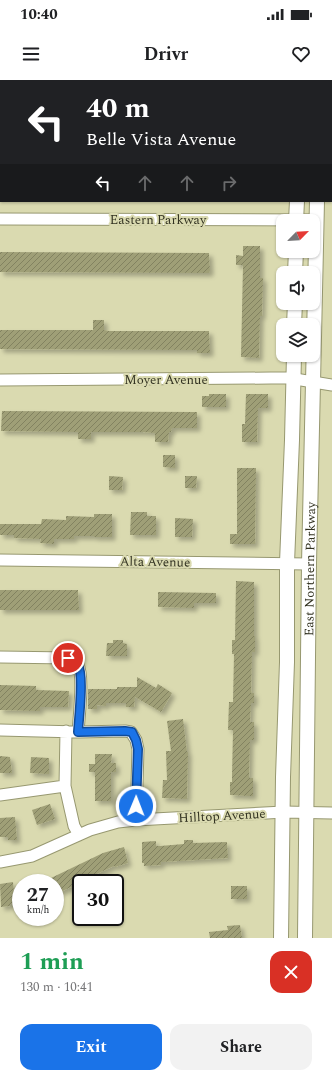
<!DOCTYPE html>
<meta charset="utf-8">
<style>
:root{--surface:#fff;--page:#f2f2f2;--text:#202124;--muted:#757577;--accent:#1a73e8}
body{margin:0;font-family:Spectral,serif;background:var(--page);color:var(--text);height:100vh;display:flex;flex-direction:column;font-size:15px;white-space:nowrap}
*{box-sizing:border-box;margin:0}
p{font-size:13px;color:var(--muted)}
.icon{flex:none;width:22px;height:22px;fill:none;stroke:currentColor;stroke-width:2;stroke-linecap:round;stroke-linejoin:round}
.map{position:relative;height:858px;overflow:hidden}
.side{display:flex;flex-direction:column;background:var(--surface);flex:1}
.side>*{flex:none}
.hud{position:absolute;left:0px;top:0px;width:332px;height:122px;box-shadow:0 1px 3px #0004;background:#202124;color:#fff;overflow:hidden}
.needle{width:26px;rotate:66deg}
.tools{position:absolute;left:276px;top:134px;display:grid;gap:8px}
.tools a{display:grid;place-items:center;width:44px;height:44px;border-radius:8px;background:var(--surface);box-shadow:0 1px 3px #0004;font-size:20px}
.speed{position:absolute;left:12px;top:794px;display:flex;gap:8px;font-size:20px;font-weight:700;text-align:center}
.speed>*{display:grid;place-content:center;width:52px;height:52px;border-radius:50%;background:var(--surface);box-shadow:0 1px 3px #0004;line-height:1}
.speed small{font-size:10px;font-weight:400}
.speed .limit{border:2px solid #111;border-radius:6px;background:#fff;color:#111}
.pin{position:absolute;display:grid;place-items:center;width:34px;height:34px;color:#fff;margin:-17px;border:2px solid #fff;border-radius:50%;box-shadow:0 1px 4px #0007}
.me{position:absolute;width:44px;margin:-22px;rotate:1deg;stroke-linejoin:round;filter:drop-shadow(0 0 3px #0008)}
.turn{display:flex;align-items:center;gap:14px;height:84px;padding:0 20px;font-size:18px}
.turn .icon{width:52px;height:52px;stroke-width:2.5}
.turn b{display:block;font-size:28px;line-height:34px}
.lanes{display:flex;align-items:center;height:38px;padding:0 20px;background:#0003;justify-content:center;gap:20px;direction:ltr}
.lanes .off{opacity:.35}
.round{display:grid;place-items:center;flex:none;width:42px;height:42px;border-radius:12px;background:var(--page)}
.summary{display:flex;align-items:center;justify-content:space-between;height:68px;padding:0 20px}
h1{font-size:24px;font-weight:700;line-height:30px;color:#1e9e55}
.cta{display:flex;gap:8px;margin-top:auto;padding:8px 20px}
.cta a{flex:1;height:46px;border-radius:12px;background:var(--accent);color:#fff;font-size:16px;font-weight:700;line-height:46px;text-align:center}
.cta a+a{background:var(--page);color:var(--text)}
.status{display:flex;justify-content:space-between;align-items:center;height:28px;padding:0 20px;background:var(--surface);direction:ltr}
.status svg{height:11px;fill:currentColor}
header{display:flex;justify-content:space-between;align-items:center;height:52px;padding:0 20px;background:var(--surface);font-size:18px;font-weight:700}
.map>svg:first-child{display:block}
</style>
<div class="status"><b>10:40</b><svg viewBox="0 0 49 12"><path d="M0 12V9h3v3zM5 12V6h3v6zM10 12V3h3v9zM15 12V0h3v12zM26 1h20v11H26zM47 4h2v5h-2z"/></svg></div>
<header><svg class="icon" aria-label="menu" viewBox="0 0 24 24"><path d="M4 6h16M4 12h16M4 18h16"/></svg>Drivr<svg class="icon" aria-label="heart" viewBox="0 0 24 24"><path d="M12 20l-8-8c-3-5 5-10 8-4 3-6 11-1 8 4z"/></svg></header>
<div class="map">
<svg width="332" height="858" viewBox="0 0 332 858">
<defs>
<pattern id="building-hatch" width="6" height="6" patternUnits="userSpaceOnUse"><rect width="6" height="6" fill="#9f9f77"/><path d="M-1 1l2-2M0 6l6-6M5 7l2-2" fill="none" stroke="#828261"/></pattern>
<filter id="shadow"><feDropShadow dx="3.5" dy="3.5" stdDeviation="2" flood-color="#0004"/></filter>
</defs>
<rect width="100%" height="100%" fill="#dadab0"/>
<!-- building -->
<path fill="url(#building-hatch)" filter="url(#shadow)" d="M243 166H260V198H263L262 236H260L259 278 241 277 243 185H236V175L243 176Z
M0 172 209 173 210 191 209 193 0 192Z
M93 240H104V250L109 251H209L210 273H197V270L0 269V250H93Z
M209 314H226V327H202V316H209Z
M246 314H268V328H258L257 362H242V344H245Z
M2 331 197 332V348H172L171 352H169L168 362H155V353L143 352H91V359H78V352L1 351Z
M163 375H175V388L163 387Z
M237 388H256L255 464H230V454H237Z
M109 396 123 397 122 410H109Z
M185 396H197L196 408H185Z
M131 432H147V436H156V455H130Z
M94 434H112V457H94V456H74V459H54V464L40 463 41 459 14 458V455H0V444H41L42 439 66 440V436L94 437Z
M175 438 193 439 192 457H175Z
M236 501 254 502V556H255V572H252L251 613H254V623H251L250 642H254V660H250L249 698H253V716H249L230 715V702H232V697L233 650H228L229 622H233L234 574H232V560H235Z
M0 510H78L79 530H0Z
M158 512 216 513V523H194V528L158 527Z
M113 560H123V563L127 564V576H106L107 563H113Z
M137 597 156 608 158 604 172 613 161 632 135 617 134 627H126V623H106V626L97 625V629H88V609H117V607H137Z
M0 605 36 606V610L69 611 68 627H40V631L0 630Z
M183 639 187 672H188L187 719 162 718 163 700H167L166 671H171L167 641Z
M95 674H112L111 683H116V692H111V721H95V692H89V684H95Z
M0 676 10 677 12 693H0Z
M31 677 49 678V694L30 693Z
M50 724 55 739 37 745 32 730Z
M15 737 17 760H8V757H0V738Z
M184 760H193V763L227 762 228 778 161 782V785L144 786V783H142V762L156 761V766H160L184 764Z
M124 767 128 783 115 787 114 786 92 796 96 803H80L58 813 55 803H53L51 798 103 773Z
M13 802 15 823 10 824V826L1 827 0 804Z
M231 806H247V819H231Z
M240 845 242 858H210L209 852 228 850 227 846Z"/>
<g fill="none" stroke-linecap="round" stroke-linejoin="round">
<defs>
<path id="minor" d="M0 139 316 140
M0 300 271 298H289L332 305
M0 480 309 484
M0 577 68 578C72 580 76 581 78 585 84 596 79 637 78 652
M0 650 78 652 125 651 131 652 136 660 138 669 136 740
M66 651 65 706 74 746 79 755
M0 715 65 706
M0 782 32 776 90 750 118 742 136 740 284 732 332 733"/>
<g id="major">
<path d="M299 1V0"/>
<path d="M319 1V0"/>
<path d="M296 141 297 121"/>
<path d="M295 193 296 171"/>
<path d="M294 245 295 223"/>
<path d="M281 858 283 697 287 582V483L292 360 294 275"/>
<path id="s1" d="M305 858 309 484 317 121"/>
</g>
</defs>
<!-- minor casing -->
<use href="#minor" stroke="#979870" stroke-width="13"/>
<!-- major casing -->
<use href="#major" stroke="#979870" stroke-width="16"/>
<!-- minor -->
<use href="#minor" stroke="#fff" stroke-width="11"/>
<!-- major -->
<use href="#major" stroke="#fff" stroke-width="14"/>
</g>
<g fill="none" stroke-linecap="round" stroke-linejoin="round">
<defs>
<path id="route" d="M68 578C72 580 76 581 78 585 84 595 79 638 78 652L125 651 132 652 136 660 138 669 136 726"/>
</defs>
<!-- route casing -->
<use href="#route" stroke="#114b97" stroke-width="10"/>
<!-- route -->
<use href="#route" stroke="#1a73e8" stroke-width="7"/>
</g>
<g text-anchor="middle" stroke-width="4" stroke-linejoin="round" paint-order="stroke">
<!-- street labels -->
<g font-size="13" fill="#323221" stroke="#dadab0">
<text x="158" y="144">Eastern Parkway</text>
<text x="166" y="304">Moyer Avenue</text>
<text transform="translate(155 481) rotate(1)" y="5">Alta Avenue</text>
<text dy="5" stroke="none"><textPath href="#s1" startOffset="369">East Northern Parkway</textPath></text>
<text transform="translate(222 735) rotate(-3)" y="5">Hilltop Avenue</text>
</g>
</g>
</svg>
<div class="tools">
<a><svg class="needle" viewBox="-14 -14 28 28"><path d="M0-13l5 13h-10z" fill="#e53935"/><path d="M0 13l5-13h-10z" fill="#757577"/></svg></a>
<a><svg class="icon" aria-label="sound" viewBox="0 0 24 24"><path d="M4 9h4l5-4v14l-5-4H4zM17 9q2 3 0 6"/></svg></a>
<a><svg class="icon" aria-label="layers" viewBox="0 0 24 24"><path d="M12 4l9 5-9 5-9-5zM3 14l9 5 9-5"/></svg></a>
</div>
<div class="speed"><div>27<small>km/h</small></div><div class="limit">30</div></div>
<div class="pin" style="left:68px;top:578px;background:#d93025"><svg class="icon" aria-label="arrive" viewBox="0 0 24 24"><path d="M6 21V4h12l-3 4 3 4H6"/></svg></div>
<svg class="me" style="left:136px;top:726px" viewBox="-20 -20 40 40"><circle r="17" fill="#1a73e8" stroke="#fff" stroke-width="3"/><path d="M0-11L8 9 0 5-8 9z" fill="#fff"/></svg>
<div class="hud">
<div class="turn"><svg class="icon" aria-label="left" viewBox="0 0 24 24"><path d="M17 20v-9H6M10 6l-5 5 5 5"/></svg><div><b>40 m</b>Belle Vista Avenue</div></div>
<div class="lanes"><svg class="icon" aria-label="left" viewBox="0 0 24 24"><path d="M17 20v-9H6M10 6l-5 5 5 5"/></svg><svg class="icon off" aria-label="ahead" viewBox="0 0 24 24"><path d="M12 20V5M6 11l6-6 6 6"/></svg><svg class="icon off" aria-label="ahead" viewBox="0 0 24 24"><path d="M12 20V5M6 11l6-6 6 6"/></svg><svg class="icon off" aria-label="right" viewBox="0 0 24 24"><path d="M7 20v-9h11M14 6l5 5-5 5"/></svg></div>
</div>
</div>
<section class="side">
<div class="summary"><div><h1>1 min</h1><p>130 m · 10:41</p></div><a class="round" style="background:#d93025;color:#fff"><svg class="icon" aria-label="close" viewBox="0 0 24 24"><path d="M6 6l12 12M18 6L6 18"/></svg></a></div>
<div class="cta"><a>Exit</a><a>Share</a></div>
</section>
